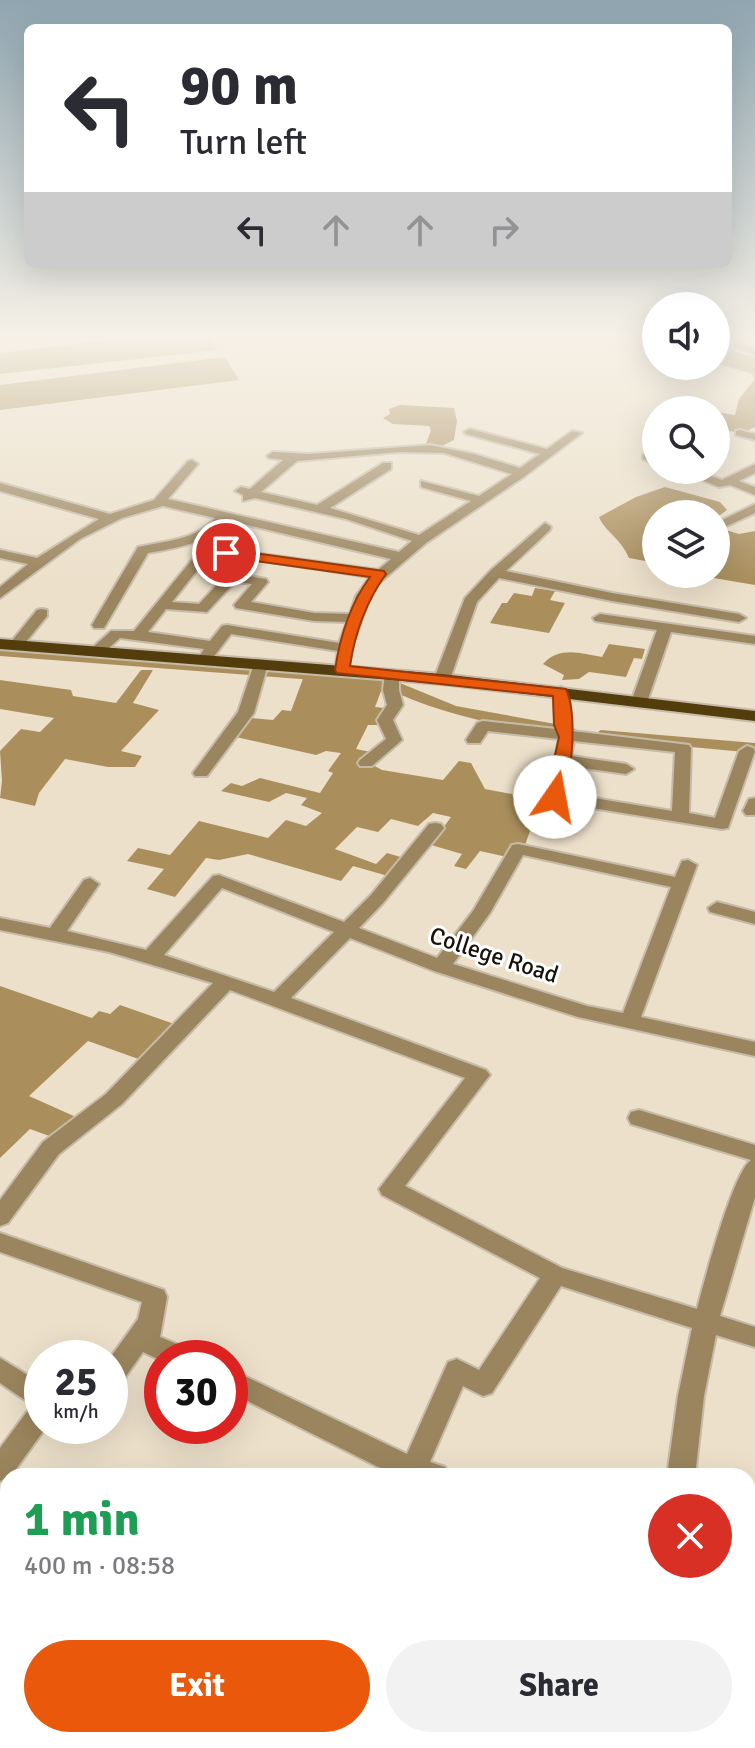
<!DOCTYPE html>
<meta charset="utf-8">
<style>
:root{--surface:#fff;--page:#f2f2f3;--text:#2b2b33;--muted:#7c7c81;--accent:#ea580c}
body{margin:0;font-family:Signika,sans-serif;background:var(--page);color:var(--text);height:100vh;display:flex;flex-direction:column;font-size:30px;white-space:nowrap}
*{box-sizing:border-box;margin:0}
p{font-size:26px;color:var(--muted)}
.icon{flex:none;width:44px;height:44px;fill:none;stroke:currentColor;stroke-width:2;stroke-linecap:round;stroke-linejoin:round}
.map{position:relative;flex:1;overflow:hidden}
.sheet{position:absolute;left:0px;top:1468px;width:756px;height:280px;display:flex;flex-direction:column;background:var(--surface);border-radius:24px 24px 0 0;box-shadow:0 8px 32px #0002}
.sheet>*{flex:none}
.guide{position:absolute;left:24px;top:24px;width:708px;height:244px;border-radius:12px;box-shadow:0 8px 32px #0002;background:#fff;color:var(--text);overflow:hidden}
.fabs{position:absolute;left:642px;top:292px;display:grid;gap:16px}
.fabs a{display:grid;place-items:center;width:88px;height:88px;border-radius:50%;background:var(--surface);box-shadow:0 8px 32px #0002;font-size:40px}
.speed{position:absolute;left:24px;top:1340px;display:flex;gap:16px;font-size:40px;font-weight:700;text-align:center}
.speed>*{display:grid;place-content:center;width:104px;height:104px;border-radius:50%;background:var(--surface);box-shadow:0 8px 32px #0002;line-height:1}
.speed small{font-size:20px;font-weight:400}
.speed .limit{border:12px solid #d22;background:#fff;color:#111}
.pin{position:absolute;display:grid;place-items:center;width:68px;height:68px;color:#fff;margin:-34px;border:4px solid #fff;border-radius:50%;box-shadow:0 2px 8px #0007}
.me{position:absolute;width:88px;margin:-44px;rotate:12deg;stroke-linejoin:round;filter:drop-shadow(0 0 6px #0008)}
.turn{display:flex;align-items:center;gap:28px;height:168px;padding:0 24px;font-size:36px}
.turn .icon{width:104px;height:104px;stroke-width:2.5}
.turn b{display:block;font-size:56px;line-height:68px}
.lanes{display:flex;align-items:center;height:76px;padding:0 24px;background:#0003;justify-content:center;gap:40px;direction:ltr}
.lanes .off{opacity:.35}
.round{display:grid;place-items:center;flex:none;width:84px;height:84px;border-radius:42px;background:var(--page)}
.head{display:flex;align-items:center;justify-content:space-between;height:136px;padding:0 24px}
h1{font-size:48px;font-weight:700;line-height:60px;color:#1e9e55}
.action{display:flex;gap:16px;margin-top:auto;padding:16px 24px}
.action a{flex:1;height:92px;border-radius:48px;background:var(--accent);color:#fff;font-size:32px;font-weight:700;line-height:92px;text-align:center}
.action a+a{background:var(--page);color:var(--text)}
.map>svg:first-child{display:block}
</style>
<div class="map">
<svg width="755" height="1748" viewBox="0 0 755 1748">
<rect width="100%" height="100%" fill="#ece0ca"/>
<!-- water -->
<path fill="#aa8f5d" d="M133 337H208L218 350 0 374V353Z
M732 351 755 357V427L742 433 716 429V412L735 415 739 399 755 379 752 374 716 363V353Z
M225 357 239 380 0 410V385Z
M400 405 454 408 457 421 454 440C445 444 435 452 426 444L431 430 429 426 393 424 383 418 390 414 389 409Z
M665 487 720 502 727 510 716 518V514H656V563L629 558C620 537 605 532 599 517L636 497Z
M716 527 739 534 755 531V585L690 574H716Z
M535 588 555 591 550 600 565 603 549 633 490 623 502 603H507L514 593 532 596Z
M609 644 645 649 642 659 634 658 626 677 589 672 579 679 562 680 564 675 543 664C559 646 581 653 602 657Z
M141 670H153L133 703 159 710 121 751 142 756 135 767H108L65 759 39 793 35 806 0 798 2 781 0 751 21 729 40 732 54 718 0 709V680L71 690 73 696 116 703Z
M304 676 369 681 383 686 375 707 384 708 381 725H368L356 749 371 752V764L382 770 443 780 459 761 471 763 485 789 512 794 530 831 525 845 510 846 507 857 480 851 466 869 454 866 462 854 431 845 451 817 433 813 418 826 391 819 378 832 357 827 335 849 376 864 387 853 404 858 388 876 353 866 341 881 248 854 219 860 206 858 175 897 147 889 164 869 127 861 138 848 170 855 199 821 268 838 286 820 306 826 322 813 301 805 307 798 286 793 269 802 221 791 231 783 242 786 260 778 320 793 333 773 328 771 341 753 326 751 316 755 236 737 251 718 273 720 282 710 291 711Z
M0 986 92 1018 99 1011 110 1014 120 1005 180 1026 144 1061 88 1041 29 1096 76 1117 52 1137 30 1129 0 1158Z"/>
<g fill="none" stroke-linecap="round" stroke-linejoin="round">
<!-- canal -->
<path fill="#aa8f5d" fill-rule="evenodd" d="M0 648 383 676 456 706 572 727 580 732 572 737C506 727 440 716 380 685L0 656Z
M601 730 755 743V753L595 738 593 735Z"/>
<defs>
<path id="minor" d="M716 337H728L755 348V355Z
M470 429 547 449 572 431 582 433 525 476 426 543 378 584 370 596 353 644 347 673H337L335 670 338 651 231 634 209 663 204 664 197 660 204 649 120 638 101 655H91V649L111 631H134L203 546 378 570 391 559 226 520C207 544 176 548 148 553L104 628H94L92 625 138 547C164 541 197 540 215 518L163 506 122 518 80 539 0 598V587L28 564 0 558V550L37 558 99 519 0 491V483L110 514 154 500 188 461 192 460 198 464 168 499 399 552 412 541 346 519 255 498 243 501V495L235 491 241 487 250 489 283 460 269 458 267 456 273 452 309 454 430 445 474 454 520 468 540 454 466 434 464 432ZM399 452 444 453 512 474 479 496 421 481V487L471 501 419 535 330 508 391 469V463H383L317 505 261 492 297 461ZM211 553 370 577 356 596 350 614 314 613 251 602 268 582 266 579 232 573 227 574 199 604 172 602ZM235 582 252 584 234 605 236 608 314 621 347 622 339 643 227 625 222 626 210 641 148 632 166 609 207 612Z
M740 430 755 434V440L736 435V431Z
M643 455 656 457V465L643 459Z
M755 464V473L739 481 755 487V495L730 485 719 487 677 470H694L722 480Z
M755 504V513L716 531V523Z
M545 523 551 527 550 530 506 571 612 593 739 614 746 618 739 622 612 601 499 578 477 602 450 679 447 682H437L434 679 465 598 491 570Z
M42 609 47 610V616L21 648H11V642L37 610Z
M600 614 755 636V644L671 632 647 702 639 707 631 702 657 630 595 621 593 618Z
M261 660 268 664 254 713 207 776H195L193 773 238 712 254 664Z
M392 670 399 674V690L403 705 393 720 402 740 372 766H360L358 763 360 760 386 739 377 720 387 705 383 690 385 674Z
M561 687 569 692 572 731 689 745 691 748 689 813 715 818 739 751 747 746 753 748 755 751 728 828 722 829 549 801 547 797 559 739 488 731 480 743H468L466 740 477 723 483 721 556 729 553 692ZM574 741 675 752 672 811 564 793 569 766 626 774 634 769 626 764 571 756Z
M755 798V815H746L743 811 749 799Z
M435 823 441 824 444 828 441 832 383 903 359 928 437 958 473 911 512 845 518 844 675 877 682 861 688 860 697 865 641 1017 755 1042V1056L578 1017 434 971 350 938 291 998 486 1070 490 1075 486 1080 405 1186 562 1268 697 1309C704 1282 733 1172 751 1160L631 1124 628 1118 631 1112 639 1110 755 1145V1197L720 1316 755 1327V1347L716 1335 704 1396 695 1476H667L678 1396 692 1328 561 1286 492 1393 483 1396 463 1386 430 1462 445 1467 449 1476H396L230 1392V1369L407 1454 448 1362 457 1359 479 1370 540 1278 382 1195 379 1189 465 1078 230 990 122 1104 59 1154 8 1223 0 1226V1200L43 1142 106 1094 213 983 109 952 0 930V918L50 928 84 880 90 878 99 884 67 931 146 950 213 876 219 875 344 922 371 895 429 824ZM523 855 671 887 623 1013 587 1006 453 964 490 913ZM222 888 334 932 274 992 164 955Z
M717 902 755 912V924L710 912 708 908Z
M0 1233 164 1290 167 1297 160 1337 191 1350 195 1358H162V1361L143 1352 119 1386 110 1389V1358L138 1319 142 1302 0 1252Z
M0 1358 42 1384V1426H47L11 1476 0 1481V1448L32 1405 0 1383Z
M748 1546 755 1548V1574L748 1572Z
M0 1714 8 1717V1740H43L39 1748H7L0 1745Z
M748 1718 755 1720V1748L737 1744 735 1740H748Z
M177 1740H220L224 1748H181Z
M245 1740H283L287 1748H247Z
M640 1740H672L671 1748H639Z"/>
<path id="major" d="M0 639 442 674 755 711V721L442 684 0 649Z"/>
</defs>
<!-- minor casing -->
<use href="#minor" stroke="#c6bba8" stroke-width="4"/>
<!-- major casing -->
<use href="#major" stroke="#c6bba8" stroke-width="4"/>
<!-- minor -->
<use href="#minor" fill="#9b855e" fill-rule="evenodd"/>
<!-- major -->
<use href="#major" fill="#533d0d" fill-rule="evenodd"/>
</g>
<!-- sky -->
<linearGradient id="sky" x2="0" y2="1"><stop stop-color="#8fa5b0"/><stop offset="0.58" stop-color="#f6f1e7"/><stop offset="1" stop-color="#f6f1e7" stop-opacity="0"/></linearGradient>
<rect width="755" height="582" fill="url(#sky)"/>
<!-- route -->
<path fill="#ea580c" stroke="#983908" stroke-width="2" d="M226 549 384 571 386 574C366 602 355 632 350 666L566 689C577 713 573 777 561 801H549L546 797 559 737 554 725 553 696 337 673 335 670C340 636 350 604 370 577L221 556 219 553Z"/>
<g text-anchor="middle" stroke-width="6" stroke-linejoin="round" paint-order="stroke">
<!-- street labels -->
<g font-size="24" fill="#17130b" stroke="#fff">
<text transform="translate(494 955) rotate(18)" y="8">College Road</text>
</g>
</g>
</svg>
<div class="fabs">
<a><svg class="icon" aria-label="sound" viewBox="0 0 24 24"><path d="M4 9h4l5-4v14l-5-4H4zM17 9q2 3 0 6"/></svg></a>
<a><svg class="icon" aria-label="search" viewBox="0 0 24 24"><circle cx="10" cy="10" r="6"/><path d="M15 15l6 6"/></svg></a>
<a><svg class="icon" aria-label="layers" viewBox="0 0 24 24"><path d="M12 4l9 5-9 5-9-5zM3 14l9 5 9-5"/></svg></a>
</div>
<div class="speed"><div>25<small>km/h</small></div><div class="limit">30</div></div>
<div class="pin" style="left:226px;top:553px;background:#d93025"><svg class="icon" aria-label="arrive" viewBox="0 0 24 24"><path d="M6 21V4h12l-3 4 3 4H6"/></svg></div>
<svg class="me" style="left:555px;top:797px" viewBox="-20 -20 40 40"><circle r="19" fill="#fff"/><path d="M0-13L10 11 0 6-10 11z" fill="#ea580c"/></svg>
<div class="guide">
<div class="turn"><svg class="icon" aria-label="left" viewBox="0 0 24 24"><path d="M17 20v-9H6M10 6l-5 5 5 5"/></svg><div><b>90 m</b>Turn left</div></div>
<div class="lanes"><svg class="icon" aria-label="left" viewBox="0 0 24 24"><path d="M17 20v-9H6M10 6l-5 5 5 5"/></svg><svg class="icon off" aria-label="ahead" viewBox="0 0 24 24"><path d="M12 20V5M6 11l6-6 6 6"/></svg><svg class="icon off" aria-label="ahead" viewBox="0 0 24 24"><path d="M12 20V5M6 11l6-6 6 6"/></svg><svg class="icon off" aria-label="right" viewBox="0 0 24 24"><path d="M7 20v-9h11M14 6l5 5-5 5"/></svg></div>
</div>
<section class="sheet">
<div class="head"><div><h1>1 min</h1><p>400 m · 08:58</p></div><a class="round" style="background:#d93025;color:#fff"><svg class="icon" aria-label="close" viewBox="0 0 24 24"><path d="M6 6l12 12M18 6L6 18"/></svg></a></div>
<div class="action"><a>Exit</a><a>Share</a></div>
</section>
</div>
